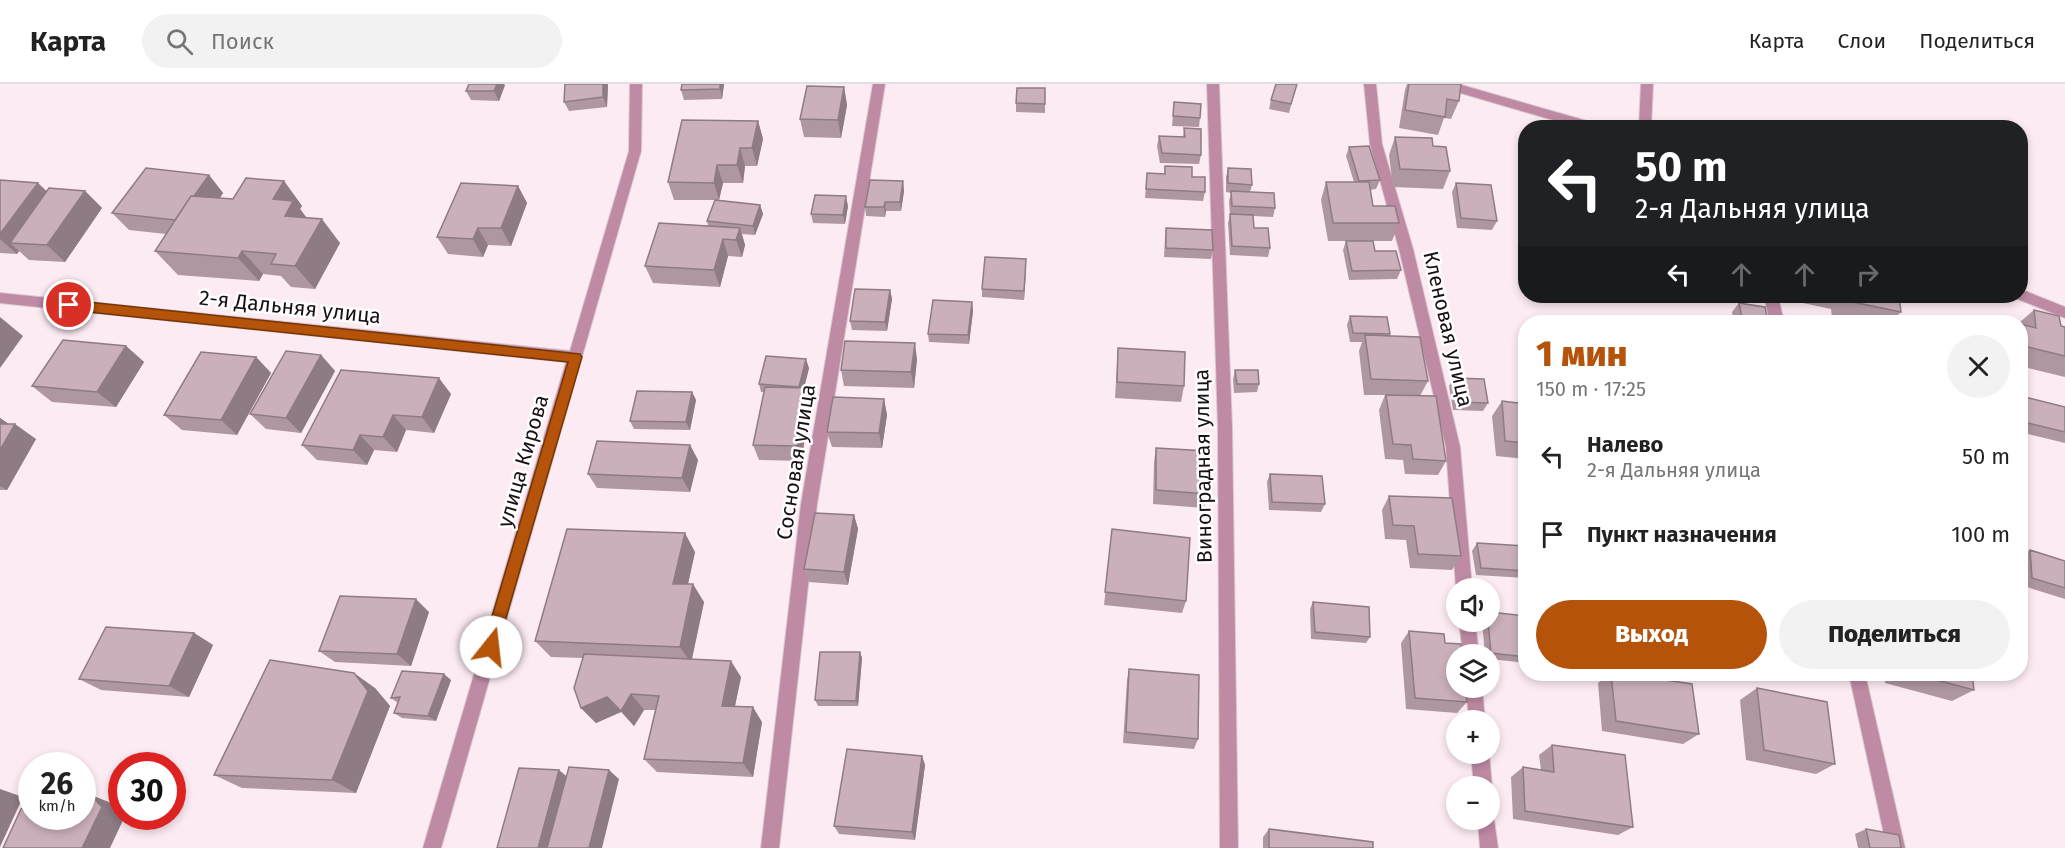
<!DOCTYPE html>
<html lang="ru">
<meta charset="utf-8">
<style>
:root{--surface:#fff;--page:#f2f2f2;--text:#222;--muted:#767676;--line:#e0e0e0;--accent:#b45309}
body{margin:0;font-family:"Fira Sans",sans-serif;background:var(--page);color:var(--text);height:100vh;display:flex;flex-direction:column;font-size:22px;white-space:nowrap}
*{box-sizing:border-box;margin:0}
p{font-size:20px;color:var(--muted)}
.icon{flex:none;width:33px;height:33px;fill:none;stroke:currentColor;stroke-width:2;stroke-linecap:round;stroke-linejoin:round}
.map{position:relative;flex:1;overflow:hidden}
.panel{position:absolute;left:1518px;top:231px;width:510px;height:366px;display:flex;flex-direction:column;background:var(--surface);border-radius:24px;box-shadow:0 3px 9px #0003}
.panel>*{flex:none}
.top-card{position:absolute;left:1518px;top:36px;width:510px;height:183px;border-radius:24px;box-shadow:0 3px 9px #0003;background:#202124;color:#fff;overflow:hidden}
.fabs{position:absolute;left:1446px;top:494px;display:grid;gap:12px}
.fabs a{display:grid;place-items:center;width:54px;height:54px;border-radius:50%;background:var(--surface);box-shadow:0 3px 9px #0003;font-size:30px}
.speed{position:absolute;left:18px;top:668px;display:flex;gap:12px;font-size:30px;font-weight:700;text-align:center}
.speed>*{display:grid;place-content:center;width:78px;height:78px;border-radius:50%;background:var(--surface);box-shadow:0 3px 9px #0003;line-height:1}
.speed small{font-size:15px;font-weight:400}
.speed .limit{border:9px solid #d22;background:#fff;color:#111}
.pin{position:absolute;display:grid;place-items:center;width:51px;height:51px;color:#fff;margin:-26px;border:3px solid #fff;border-radius:50%;box-shadow:0 2px 6px #0007}
.me{position:absolute;width:66px;margin:-33px;rotate:16deg;stroke-linejoin:round;filter:drop-shadow(0 0 4px #0008)}
.turn{display:flex;align-items:center;gap:21px;height:126px;padding:0 18px;font-size:27px}
.turn .icon{width:78px;height:78px;stroke-width:2.5}
.turn b{display:block;font-size:42px;line-height:51px}
.lanes{display:flex;align-items:center;height:57px;padding:0 18px;background:#0003;justify-content:center;gap:30px;direction:ltr}
.lanes .off{opacity:.35}
.round{display:grid;place-items:center;flex:none;width:63px;height:63px;border-radius:32px;background:var(--page)}
.head{display:flex;align-items:center;justify-content:space-between;height:102px;padding:0 18px}
h1{font-size:36px;font-weight:800;line-height:45px;color:var(--accent)}
.primary-button{display:flex;gap:12px;margin-top:auto;padding:12px 18px}
.primary-button a{flex:1;height:69px;border-radius:36px;background:var(--accent);color:#fff;font-size:24px;font-weight:800;line-height:69px;text-align:center}
.primary-button a+a{background:var(--page);color:var(--text)}
ul{padding:0;list-style:none}
li{display:flex;align-items:center;gap:18px;height:78px;padding:0 18px}
li div{flex:1}
li b{display:block;font-size:22px}
li em{font-style:normal}
header{display:flex;align-items:center;gap:36px;box-sizing:border-box;height:84px;padding:0 30px;background:var(--surface);border-bottom:2px solid var(--line)}
header strong{font-size:28px}
nav{display:flex;gap:33px;margin-inline-start:auto;font-size:21px}
.search{width:420px;height:54px;background:var(--page);display:flex;align-items:center;gap:15px;box-sizing:border-box;padding:0 21px;border-radius:33px;color:var(--muted);font-size:22px}
.map>svg:first-child{display:block}
</style>
<header>
<strong>Карта</strong>
<div class="search"><svg class="icon" aria-label="search" viewBox="0 0 24 24"><circle cx="10" cy="10" r="6"/><path d="M15 15l6 6"/></svg>Поиск</div>
<nav><a>Карта</a><a>Слои</a><a>Поделиться</a></nav>
</header>
<div class="map">
<svg width="2065" height="764" viewBox="0 0 2065 764">
<rect width="100%" height="100%" fill="#fdebf3"/>
<g fill="none" stroke-linecap="round" stroke-linejoin="round">
<defs>
<path id="minor" d="M630 0H642L641 67 441 764H423L566 278 0 219V209L570 267 629 67Z
M873 0H885L817 420 779 764H761L801 420Z
M1207 0H1219L1232 344 1238 764H1220L1218 344Z
M1364 0H1376L1382 60 1413 165 1460 363 1472 504H1456L1446 363 1399 165 1370 60Z
M1438 0H1458L1601 41 1603 44H1580L1440 3Z
M1641 0H1653L1651 44H1639Z
M2020 205 2065 223V234L2015 214 2014 212H2020Z
M1764 212H1778L1784 238H1770Z
M1459 537H1475L1479 570H1463Z
M1849 590H1865L1905 764H1887Z
M1466 603H1482L1485 636H1469Z
M1471 669H1489L1492 702 1490 707V702H1474Z
M1490 727 1493 729 1498 764H1480L1478 735H1490Z"/>
</defs>
<!-- minor casing -->
<use href="#minor" stroke="#d9c8cf" stroke-width="2"/>
<!-- minor -->
<use href="#minor" fill="#bf8aa4" fill-rule="evenodd"/>
</g>
<!-- wall -->
<path fill="#af97a2" d="M565 0H608L607 23 569 27 564 18Z
M682 0H724L722 15 684 16 681 6Z
M1297 0 1289 29 1269 25 1271 16Z
M1407 0H1461L1459 17 1451 35 1444 34 1438 51 1399 44 1405 6Z
M505 1 499 17 471 16 466 7Z
M844 3 847 21 841 54 804 53 800 35Z
M1045 4V29L1016 28V19Z
M1174 18 1200 34 1199 43 1172 42Z
M758 37 763 55 757 82H745L743 99H723L719 116 760 121 763 130 755 151 742 150 745 161 742 173 728 172 720 203 653 199 645 182 708 142 707 137 715 116H674L668 98Z
M1184 44 1201 71 1199 80 1160 79 1157 62 1159 52 1183 53Z
M1395 53 1433 62 1450 87 1443 105 1393 103 1389 71Z
M1349 63 1380 96 1376 105 1370 106 1373 122 1399 139 1392 157H1328L1321 116 1326 98H1354L1346 72Z
M1165 82 1192 93 1205 108 1203 117 1145 114 1147 89 1164 90Z
M1228 84 1252 101 1250 108 1275 124 1273 133 1253 132 1254 144 1270 164 1268 173 1230 171 1228 139 1230 131 1229 117 1231 109 1226 108V93Z
M209 91 223 109 220 114 233 115 284 97 302 122 300 125 306 133 340 159 315 205 291 203 281 192 263 190 259 197 178 191 155 167 166 150 129 146 112 129Z
M0 96 47 107H85L102 124 65 178 29 176 19 167 17 170 0 169Z
M903 97 904 107 901 127H886L885 133 866 132 865 123Z
M1456 99 1497 137 1492 146 1457 144 1452 108Z
M518 102 527 119 511 162 488 161 483 173 448 170 437 153Z
M848 122 845 140 813 139 811 130Z
M1166 144 1213 166 1211 175 1164 173 1165 153Z
M1346 157 1401 186 1397 195 1349 196 1343 166Z
M1026 184 1024 216 982 213V205Z
M890 206 892 215 887 247 852 246 850 237Z
M1784 212H1899L1901 228 1893 236 1904 238H1855L1832 234 1831 225 1784 215Z
M972 218 973 227 969 260 929 258 928 250Z
M1739 219 1768 238H1734L1732 228Z
M2034 226 2061 242 2065 243V293L2020 282V238Z
M1350 232 1390 250 1389 252 1428 297 1420 312 1446 377 1438 391 1405 390 1403 376 1385 375 1379 326 1385 311H1364L1359 267 1362 258H1350L1347 241Z
M126 262 144 278 116 323 52 318 32 302Z
M1118 264 1184 302 1181 318 1115 314Z
M321 271 335 287 301 349 266 345 250 330Z
M256 273 271 289 237 351 182 346 164 331Z
M917 275 914 304 844 302 841 286Z
M809 284 804 304 811 320 801 377 759 376 753 361 764 308H761L759 300Z
M1235 286 1259 300 1257 308 1234 309 1233 295Z
M1454 294 1488 319 1483 327 1453 326 1449 302Z
M692 308 696 316 690 346 634 345 630 337Z
M451 310 434 349 406 346 397 368 374 366 367 381 317 376 302 361Z
M2020 312 2065 323V359L2020 348Z
M884 315 887 331 882 364 832 363 827 348Z
M1502 317 1526 320V375L1496 372 1492 332Z
M0 334 9 340 36 355 7 406H0Z
M690 361 698 376 690 408 597 404 588 390Z
M1156 364 1207 410 1204 424 1153 420 1154 378Z
M1270 390 1325 420 1321 428 1269 426 1267 398Z
M1389 412 1461 472 1452 486 1410 484 1406 456 1385 455 1382 426Z
M854 431 858 445 848 501 809 498 804 485Z
M1112 445 1186 517 1182 529 1104 521Z
M1477 459 1526 462V494L1476 491 1472 467Z
M2030 466 2065 477V515L2020 501V472Z
M695 468 688 500 704 518 692 575 741 593 735 622 762 638 753 693 657 688 644 675 655 626H644L634 642 621 628 596 639 581 624 582 574 551 573 535 557Z
M1313 518 1370 553 1366 559 1311 555 1310 525Z
M429 528 411 582 335 578 319 567Z
M1526 532V579L1490 575V570H1485L1482 537H1490Z
M1409 547 1445 559 1467 618 1457 629 1406 625 1401 559Z
M194 549 213 561 189 613 101 606 79 595Z
M860 568 862 574 858 622H818L815 616Z
M1129 585 1198 655 1194 665 1123 659 1127 596Z
M1609 590H1625L1699 650 1683 660 1602 647 1598 599Z
M1885 590H1972L1974 606 1952 617 1885 599Z
M451 596 436 637 402 634 394 629 398 619 391 614Z
M375 604 390 622 356 709 242 704 214 691Z
M1757 604 1835 680 1816 690 1746 676 1740 616Z
M1552 661 1633 743 1618 751 1513 735 1511 693 1523 683 1541 686 1539 671Z
M922 672 925 681 915 756 839 750 834 742Z
M1269 745 1373 764H1263V753Z
M1866 745 1901 764H1858L1855 750Z"/>
<!-- shaded-wall -->
<path fill="#8e7b84" d="M497 0H504L505 1 499 17 494 7Z
M603 0H608L607 23 603 13Z
M720 0H724L722 15 720 5Z
M844 3 847 21 841 54 838 36Z
M758 37 763 55 757 82 752 64Z
M740 64 745 82 743 99 737 81Z
M717 81 723 99 719 116 714 99Z
M209 91 223 109 192 154 177 136Z
M284 97 302 122 300 125 312 141 285 132 273 115Z
M903 97 904 107 901 127 900 118Z
M38 99 56 116 10 159 19 167 17 170 0 155V150Z
M518 102 527 119 511 162 501 144Z
M85 107 102 124 65 178 47 161Z
M846 112 848 122 845 140 843 131Z
M885 118 886 127 885 133 884 123Z
M760 121 763 130 755 151 753 142Z
M322 135 340 159 315 205 295 182Z
M478 144 488 161 483 173 473 155Z
M740 144 745 161 742 173 736 156Z
M723 155 728 172 720 203 714 186Z
M242 167 263 190 259 197 238 174Z
M1026 175V184L1024 216V207Z
M890 206 892 215 887 247 885 238Z
M972 218 973 227 969 260 968 251Z
M0 233 23 252 0 284Z
M915 259 917 275 914 304 911 288Z
M126 262 144 278 116 323 97 308Z
M321 271 335 287 301 349 286 334Z
M256 273 271 289 237 351 221 336Z
M806 275 809 284 802 312 799 303Z
M439 294 451 310 434 349 422 333Z
M807 304 811 320 801 377 797 362Z
M692 308 696 316 690 346 686 338Z
M884 315 887 331 882 364 879 349Z
M393 331 406 346 397 368 383 353Z
M0 334 13 343 15 340 36 355 7 406 0 402Z
M360 351 374 366 367 381 353 366Z
M690 361 698 376 690 408 682 394Z
M854 431 858 445 848 501 844 488Z
M685 449 695 468 684 518 673 500Z
M693 500 704 518 691 579 680 563Z
M416 515 429 528 411 582 397 570Z
M194 549 213 561 189 613 169 602Z
M860 568 862 574 858 622 856 617Z
M731 577 741 593 732 636 722 622Z
M354 589 375 604 390 622 356 709 332 696Z
M444 590 451 596 436 637 428 632Z
M631 610 644 626 634 642 621 627Z
M607 613 621 628 596 639 581 624Z
M753 623 762 638 753 693 743 679Z
M922 672 925 681 915 756 912 748Z
M559 686 570 695 553 764H538Z
M609 686 619 695 602 764H589Z
M0 705 23 713 0 763Z
M91 711 114 720 122 728V732H125L110 764H82Z"/>
<!-- building -->
<path fill="#cbb0bc" stroke="#8e7b84" stroke-width="1.5" d="M469 0H497L494 7H466Z
M565 0H603V13L564 18Z
M682 0H720V5L681 6Z
M1276 0H1297L1291 20 1271 16Z
M1409 0H1461L1459 17 1447 15 1445 33 1405 26Z
M807 2 844 3 838 36 800 35Z
M1017 4H1045V20L1016 19Z
M1174 18 1201 20 1200 34 1173 32Z
M682 36 758 37 752 64H740L737 81H717L714 99 668 98Z
M1184 44 1201 45V71L1162 69 1159 52 1185 53Z
M1395 53 1432 54 1433 62 1446 63 1450 87 1400 85Z
M1369 62 1380 96 1359 97 1349 63Z
M1165 82 1192 83V93H1205V108L1146 105 1147 89 1165 90Z
M146 84 209 91 194 112H191L175 136 112 129Z
M1228 84 1251 85 1252 101 1228 99Z
M246 94 284 97 273 115 293 117 285 132 322 135 295 182 271 180 276 170 242 167 238 174 155 167 191 112 233 115Z
M0 96 38 99 0 150Z
M870 96 903 97 900 118H885L884 123H865Z
M1326 98H1369L1373 122H1395L1399 139H1333Z
M461 99 518 102 501 144H478L473 155 437 153Z
M1456 99 1491 101 1497 137 1461 134Z
M49 104 85 107 47 161 10 159Z
M1231 107 1274 109 1275 124 1232 122Z
M815 111 846 112 843 131 811 130Z
M715 116 760 121 753 142 707 137Z
M1230 130 1253 131 1254 144H1268L1270 164 1232 162Z
M659 139 740 144 736 156 723 155 714 186 645 182Z
M1166 144 1212 146 1213 166 1166 164Z
M1346 157H1373L1375 167H1396L1401 186 1352 187Z
M985 173 1026 175 1024 207 982 205Z
M855 205 890 206 885 238 850 237Z
M1847 212H1899L1901 228 1848 217Z
M933 216 972 218 968 251 928 250Z
M1739 219 1765 223 1768 238H1743Z
M2034 226 2059 232 2061 242 2065 243V272L2020 261V240L2036 244Z
M1350 232 1387 233 1390 250 1353 249Z
M1892 235 1904 238H1892Z
M1868 236 1877 238H1868Z
M1365 251 1420 253 1428 297 1371 295Z
M63 256 126 262 97 308 32 302Z
M845 257 915 259 911 288 841 286Z
M1118 264 1185 268 1184 302 1117 298Z
M286 267 321 271 286 334 250 330Z
M201 268 256 273 221 336 164 331Z
M766 272 806 275 799 303 759 300Z
M341 286 439 294 422 333 393 331 383 353 360 351 353 366 302 361Z
M1235 286H1258L1259 300H1237Z
M1454 294 1484 295 1488 319 1458 318Z
M765 303 807 304 797 362 753 361Z
M637 307 692 308 686 338 630 337Z
M1386 311 1436 312 1446 377 1413 375 1411 361 1393 360Z
M2021 312 2065 323V348L2024 338Z
M833 313 884 315 879 349 827 348Z
M1502 317 1526 320V359L1505 357Z
M0 340H15L0 366Z
M597 357 690 361 682 394 588 390Z
M1156 364 1207 367V410L1156 406Z
M1270 390 1322 392 1325 420 1272 418Z
M1389 412 1452 414 1461 472 1418 470 1414 442 1393 441Z
M815 429 854 431 844 488 804 485Z
M567 445 685 449 673 500H693L680 563 535 557Z
M1112 445 1190 454 1186 517 1105 508Z
M1477 459 1526 462V487L1481 484Z
M2030 466 2065 477V504L2032 494Z
M340 512 416 515 397 570 319 567Z
M1313 518 1369 523 1370 553 1315 548Z
M1490 528 1526 532V573L1491 569 1488 537H1490Z
M106 543 194 549 169 602 79 595Z
M1409 547 1444 550 1445 559 1461 560 1462 570H1456V603H1465L1467 618 1415 614Z
M820 568H860L856 617 815 616Z
M584 570 731 577 722 622 753 623 743 679 644 675 659 612 631 610 621 627 607 613 581 624 574 604Z
M270 576 354 589 368 607 332 696 214 691Z
M1129 585 1199 591 1198 655 1126 648Z
M402 587 444 590 428 632 394 629 400 613 391 614Z
M1611 590H1625L1692 600 1699 650 1616 637Z
M1914 590H1972L1974 606Z
M1757 604 1827 618 1835 680 1764 666Z
M1552 661 1625 671 1633 743 1525 727 1523 683 1554 688Z
M847 665 922 672 912 748 834 742Z
M569 683 609 686 589 764H547Z
M519 684 559 686 538 764H497Z
M82 710 91 711 102 723 82 764H3L21 725 32 720V732H82Z
M1269 745 1373 758V764H1269Z
M1866 745 1899 751 1901 764H1870Z"/>
<!-- route -->
<path fill="#b45309" stroke="#753606" stroke-width="1.5" d="M69 216 580 270 582 273 496 568 491 570 486 568 483 563 568 278 69 226 63 221Z"/>
<g text-anchor="middle" stroke-width="5" stroke-linejoin="round" paint-order="stroke">
<!-- street labels -->
<g font-size="21" fill="#191015" stroke="#fefefe">
<text transform="translate(290 223) rotate(6)" y="7">2-я Дальняя улица</text>
<text transform="translate(1448 245) rotate(77)" y="7">Кленовая улица</text>
<text transform="translate(523 377) rotate(-74)" y="7">улица Кирова</text>
<text transform="translate(796 378) rotate(-81)" y="7">Сосновая улица</text>
<text transform="translate(1203 382) rotate(-91)" y="7">Виноградная улица</text>
</g>
</g>
</svg>
<div class="fabs">
<a><svg class="icon" aria-label="sound" viewBox="0 0 24 24"><path d="M4 9h4l5-4v14l-5-4H4zM17 9q2 3 0 6"/></svg></a>
<a><svg class="icon" aria-label="layers" viewBox="0 0 24 24"><path d="M12 4l9 5-9 5-9-5zM3 14l9 5 9-5"/></svg></a>
<a>+</a>
<a>−</a>
</div>
<div class="speed"><div>26<small>km/h</small></div><div class="limit">30</div></div>
<div class="pin" style="left:69px;top:221px;background:#d93025"><svg class="icon" aria-label="arrive" viewBox="0 0 24 24"><path d="M6 21V4h12l-3 4 3 4H6"/></svg></div>
<svg class="me" style="left:491px;top:563px" viewBox="-20 -20 40 40"><circle r="19" fill="#fff"/><path d="M0-13L10 11 0 6-10 11z" fill="#b45309"/></svg>
<div class="top-card">
<div class="turn"><svg class="icon" aria-label="left" viewBox="0 0 24 24"><path d="M17 20v-9H6M10 6l-5 5 5 5"/></svg><div><b>50 m</b>2-я Дальняя улица</div></div>
<div class="lanes"><svg class="icon" aria-label="left" viewBox="0 0 24 24"><path d="M17 20v-9H6M10 6l-5 5 5 5"/></svg><svg class="icon off" aria-label="ahead" viewBox="0 0 24 24"><path d="M12 20V5M6 11l6-6 6 6"/></svg><svg class="icon off" aria-label="ahead" viewBox="0 0 24 24"><path d="M12 20V5M6 11l6-6 6 6"/></svg><svg class="icon off" aria-label="right" viewBox="0 0 24 24"><path d="M7 20v-9h11M14 6l5 5-5 5"/></svg></div>
</div>
<section class="panel">
<div class="head"><div><h1>1 мин</h1><p>150 m · 17:25</p></div><a class="round"><svg class="icon" aria-label="close" viewBox="0 0 24 24"><path d="M6 6l12 12M18 6L6 18"/></svg></a></div>
<ul>
<li><svg class="icon" aria-label="left" viewBox="0 0 24 24"><path d="M17 20v-9H6M10 6l-5 5 5 5"/></svg><div><b>Налево</b><p>2-я Дальняя улица</p></div><em>50 m</em></li>
<li><svg class="icon" aria-label="arrive" viewBox="0 0 24 24"><path d="M6 21V4h12l-3 4 3 4H6"/></svg><div><b>Пункт назначения</b></div><em>100 m</em></li>
</ul>
<div class="primary-button"><a>Выход</a><a>Поделиться</a></div>
</section>
</div>
